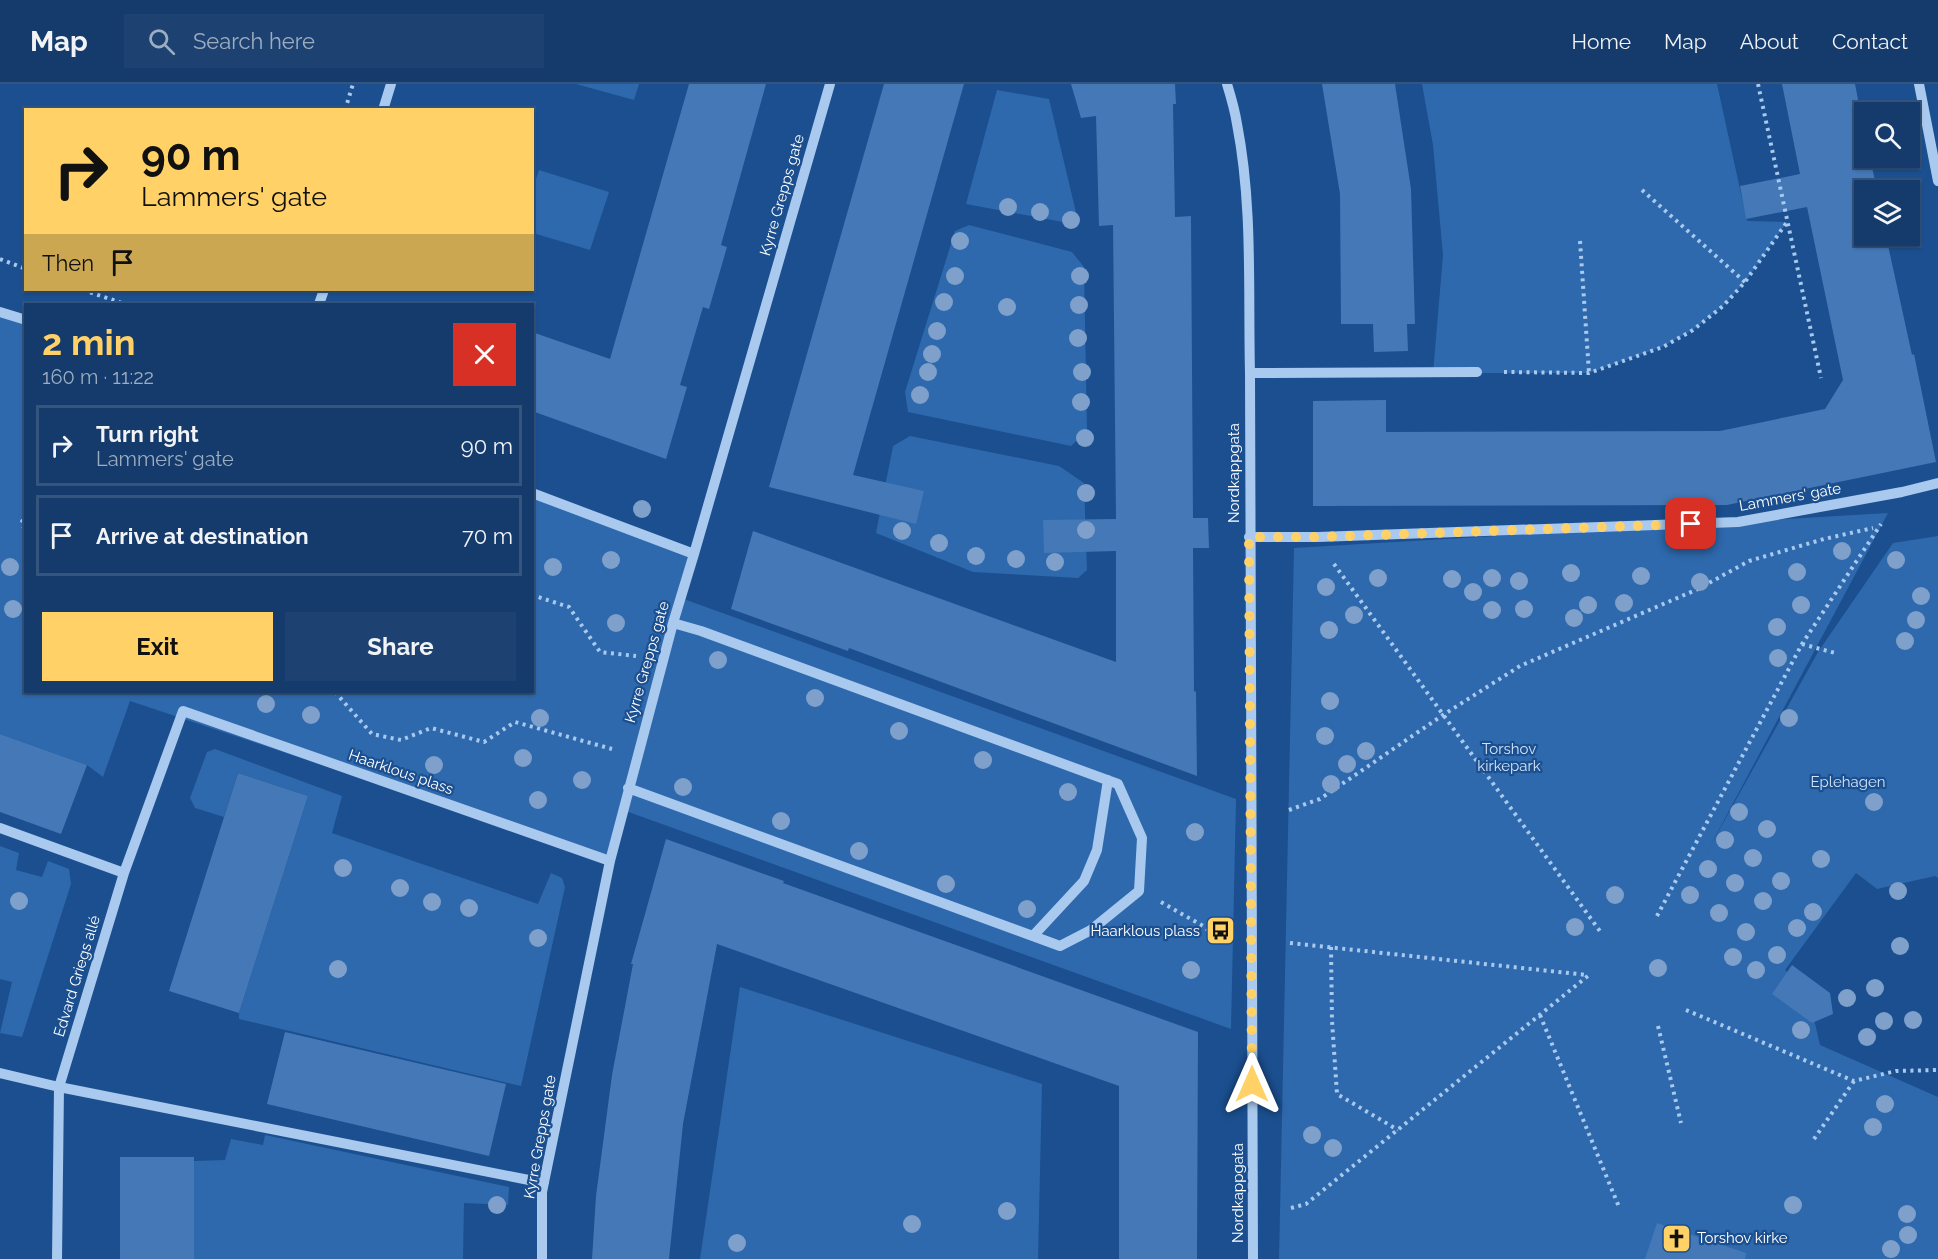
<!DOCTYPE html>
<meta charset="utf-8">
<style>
:root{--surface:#143b6b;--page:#1d4271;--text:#f1f3f6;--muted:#9dadc1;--line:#33557e;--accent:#ffd166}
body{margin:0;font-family:Raleway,sans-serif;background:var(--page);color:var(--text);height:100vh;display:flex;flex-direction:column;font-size:22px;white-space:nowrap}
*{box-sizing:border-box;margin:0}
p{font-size:20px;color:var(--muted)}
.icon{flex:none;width:33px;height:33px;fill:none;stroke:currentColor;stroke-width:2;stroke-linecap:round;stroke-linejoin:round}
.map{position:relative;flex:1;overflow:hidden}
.details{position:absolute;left:24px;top:219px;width:510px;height:390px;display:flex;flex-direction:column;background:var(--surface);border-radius:0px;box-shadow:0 2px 4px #0004,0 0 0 2px var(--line)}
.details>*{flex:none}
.hud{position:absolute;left:24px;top:24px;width:510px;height:183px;border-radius:0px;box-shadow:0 2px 4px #0004,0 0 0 2px var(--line);background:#ffd166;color:#111;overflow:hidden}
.controls{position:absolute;left:1854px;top:18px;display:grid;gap:12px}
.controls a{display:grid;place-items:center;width:66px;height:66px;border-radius:0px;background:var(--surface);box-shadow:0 2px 4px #0004,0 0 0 2px var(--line);font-size:30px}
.pin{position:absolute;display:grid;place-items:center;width:51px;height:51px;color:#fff;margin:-26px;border-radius:12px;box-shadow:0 3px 9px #0006}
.me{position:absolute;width:66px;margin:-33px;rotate:0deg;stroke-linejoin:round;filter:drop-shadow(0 0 4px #0008)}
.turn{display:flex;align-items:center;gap:21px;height:126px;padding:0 18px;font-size:27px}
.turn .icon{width:78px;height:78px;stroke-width:2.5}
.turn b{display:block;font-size:42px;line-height:51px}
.then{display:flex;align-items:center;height:57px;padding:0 18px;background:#0003;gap:12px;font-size:22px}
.round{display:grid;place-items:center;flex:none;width:63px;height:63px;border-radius:0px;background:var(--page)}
.overview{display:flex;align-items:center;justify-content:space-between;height:102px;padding:0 18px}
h1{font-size:36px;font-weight:700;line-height:45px;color:var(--accent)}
.action{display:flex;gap:12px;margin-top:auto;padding:12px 18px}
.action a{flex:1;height:69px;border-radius:0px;background:var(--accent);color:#111;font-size:24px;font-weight:700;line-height:69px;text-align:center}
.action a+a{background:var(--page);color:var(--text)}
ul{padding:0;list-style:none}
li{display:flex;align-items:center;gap:18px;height:81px;margin:0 12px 9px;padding:0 6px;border:3px solid var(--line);border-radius:0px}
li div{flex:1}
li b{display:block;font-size:22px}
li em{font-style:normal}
header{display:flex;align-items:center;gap:36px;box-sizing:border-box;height:84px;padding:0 30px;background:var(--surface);border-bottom:2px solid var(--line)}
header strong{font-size:28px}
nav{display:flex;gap:33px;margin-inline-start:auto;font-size:21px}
.search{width:420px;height:54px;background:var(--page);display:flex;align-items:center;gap:15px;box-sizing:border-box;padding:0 21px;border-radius:0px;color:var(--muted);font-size:22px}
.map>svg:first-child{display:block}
</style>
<header>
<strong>Map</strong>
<div class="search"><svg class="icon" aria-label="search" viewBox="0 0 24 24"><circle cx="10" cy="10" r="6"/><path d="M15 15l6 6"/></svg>Search here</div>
<nav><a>Home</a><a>Map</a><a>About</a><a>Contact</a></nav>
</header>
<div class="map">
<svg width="1938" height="1175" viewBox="0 0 1938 1175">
<rect width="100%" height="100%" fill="#1b4f8f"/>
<!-- green -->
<path fill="#2e69ad" d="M576 0H639L634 16Z
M1422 0H1717L1747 137 1787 138 1745 198 1723 222 1693 246 1662 263 1589 289H1433L1443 171 1433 61Z
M997 6 1049 15 1079 141 966 120Z
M539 86 609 108 590 166 533 149V104Z
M969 141 1072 168 1084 183 1087 347 1071 362 908 328 905 308 955 147Z
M0 230 25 239 26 608H532L533 414 694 470 681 514 1236 715 1231 945 623 726 610 777 130 617 103 693 87 681 0 650Z
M910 352 1059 382 1084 399 1087 486 1078 494 973 488 876 449 893 362Z
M1888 429 1707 768 1818 568 1893 459 1938 452V794L1935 792 1877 805 1856 789 1785 886 1806 901 1820 961 1938 1013V1175H1279L1294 464Z
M215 665 342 712 332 749 538 820 551 789 562 794 565 803 521 1002 239 935V929L308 712 238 689 224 733 195 724 190 714 207 668Z
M0 762 19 769 16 786 42 793 48 777 69 785 71 800 22 953 0 949 12 898 0 895Z
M740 903 1042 1000 1038 1175H700Z
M265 1051 509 1103 508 1121 464 1119 463 1175H194V1077L225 1076 231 1055 263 1061Z"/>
<!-- building -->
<path fill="#4478b7" d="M689 0H766L721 161 727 163 709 225 703 223 680 301 687 303 666 375 532 327V248L610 275Z
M884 0H964L853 391 924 407 916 440 769 403Z
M1071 0H1175L1176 20H1173L1175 133 1191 132 1193 434H1208L1209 464H1193L1194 607 1196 608 1197 692 849 564 848 567 731 525 753 447 1116 578V467L1044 469 1043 436 1116 435 1113 141 1099 142 1096 32 1081 34Z
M1322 0H1395L1411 105 1415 240H1407L1408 267 1374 268 1373 240H1341L1340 110Z
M1782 0H1855L1864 46V74H1870L1877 106H1864V152H1886L1912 271 1914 270 1936 378 1727 421 1313 422V317L1386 316V348L1720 347 1825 325 1843 296 1807 123 1746 135 1740 102 1800 90Z
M0 650 87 681 61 750 0 728Z
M238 689 308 712 239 929 169 907Z
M666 755 784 797 783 799 1198 948 1197 1175H1119V1002L717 860 683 1040 669 1175H592L596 1112 612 991 633 880H631Z
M1792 881 1830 909 1833 930 1812 939 1772 910Z
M285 948 506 1000 489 1072 267 1020Z
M120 1073H194V1175H120Z
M1657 1139 1746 1169 1745 1175H1645Z"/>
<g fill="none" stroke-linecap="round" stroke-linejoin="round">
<!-- path -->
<path stroke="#a9c9ee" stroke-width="4" stroke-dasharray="3 4.5" stroke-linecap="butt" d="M1758 0 1821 294
M345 26 353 0
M1642 106 1745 198
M1580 157 1589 289
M0 175 26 185
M83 206 125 220
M1504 288 1589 289 1663 263 1693 246 1723 222 1745 198 1787 138
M26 429 21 440 26 446
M1334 480 1602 850
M532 510 535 512 569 523 600 568 636 572
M1802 560 1835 569
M335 608 372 650 401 656 431 644 484 658 515 638 612 665
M1289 726 1320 715 1443 631 1520 582 1698 505 1749 477 1824 455 1873 444
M1161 818 1203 842 1213 850
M1657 832 1802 560 1881 440
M1290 859 1587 891
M1331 863 1332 937 1337 1010 1398 1046
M1686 926 1854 997 1896 987 1938 986
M1540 931 1619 1123
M1658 942 1681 1039
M1814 1055 1854 997
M1291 1124 1306 1120 1589 891"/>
<!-- minor -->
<path stroke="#a9c9ee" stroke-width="10" d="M1227 0C1231 13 1235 27 1237 40 1253 122 1248 207 1250 289L1253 1175
M1919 0 1938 97
M383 26 391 0
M319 220 324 206
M0 228 26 236
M1250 289 1477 288
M532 409 694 470
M1249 453H1318L1738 438 1902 408 1938 399
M628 704 1060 862 1091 846 1139 807 1142 754 1118 700 701 547 673 539
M0 744 124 789
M1033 852 1084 797 1097 766 1108 696
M0 989 59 1003 544 1099
M57 1175 59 1003 124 789 183 627 610 777
M542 1175V1108L610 777 673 539 694 470 830 0"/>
</g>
<!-- trees -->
<g fill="#7ea0ca">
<circle cx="1008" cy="123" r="9"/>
<circle cx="1040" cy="128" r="9"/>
<circle cx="1071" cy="136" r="9"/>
<circle cx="960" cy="157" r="9"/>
<circle cx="955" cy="192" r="9"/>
<circle cx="1080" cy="192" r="9"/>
<circle cx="944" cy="218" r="9"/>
<circle cx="1079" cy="221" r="9"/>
<circle cx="1007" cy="223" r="9"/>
<circle cx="937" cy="247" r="9"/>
<circle cx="1078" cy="254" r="9"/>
<circle cx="932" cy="270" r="9"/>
<circle cx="928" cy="288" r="9"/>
<circle cx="1082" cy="288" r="9"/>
<circle cx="920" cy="311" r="9"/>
<circle cx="1081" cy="318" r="9"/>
<circle cx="1085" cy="354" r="9"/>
<circle cx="1086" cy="409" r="9"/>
<circle cx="642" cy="425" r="9"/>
<circle cx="1086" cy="446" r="9"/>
<circle cx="902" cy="447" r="9"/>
<circle cx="939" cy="459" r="9"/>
<circle cx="1842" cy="467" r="9"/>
<circle cx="976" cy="472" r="9"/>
<circle cx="1016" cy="475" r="9"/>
<circle cx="611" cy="476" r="9"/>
<circle cx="1896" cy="476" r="9"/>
<circle cx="1055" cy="478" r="9"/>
<circle cx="10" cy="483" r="9"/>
<circle cx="553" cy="483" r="9"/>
<circle cx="1797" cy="488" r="9"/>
<circle cx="1571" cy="489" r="9"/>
<circle cx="1641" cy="492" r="9"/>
<circle cx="1378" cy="494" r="9"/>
<circle cx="1492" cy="494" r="9"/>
<circle cx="1452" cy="495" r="9"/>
<circle cx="1519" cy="497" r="9"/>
<circle cx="1700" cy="498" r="9"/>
<circle cx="1326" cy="503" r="9"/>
<circle cx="1473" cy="508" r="9"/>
<circle cx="1921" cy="512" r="9"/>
<circle cx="1624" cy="519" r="9"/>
<circle cx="1588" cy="521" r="9"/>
<circle cx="1801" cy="521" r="9"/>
<circle cx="13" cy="525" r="9"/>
<circle cx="1524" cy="525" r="9"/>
<circle cx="1492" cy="526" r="9"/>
<circle cx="1354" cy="531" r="9"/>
<circle cx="1574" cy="534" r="9"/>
<circle cx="1916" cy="536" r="9"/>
<circle cx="616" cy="539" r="9"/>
<circle cx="1777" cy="543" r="9"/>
<circle cx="1329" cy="546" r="9"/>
<circle cx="1905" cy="557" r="9"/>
<circle cx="1778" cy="574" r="9"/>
<circle cx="718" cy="576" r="9"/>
<circle cx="815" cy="614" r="9"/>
<circle cx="1330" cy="617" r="9"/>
<circle cx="266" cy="620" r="9"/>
<circle cx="311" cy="631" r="9"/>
<circle cx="540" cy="634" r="9"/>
<circle cx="1789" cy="634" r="9"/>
<circle cx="899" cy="647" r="9"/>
<circle cx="1325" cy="652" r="9"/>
<circle cx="1366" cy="667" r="9"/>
<circle cx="523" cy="674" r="9"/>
<circle cx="983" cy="676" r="9"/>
<circle cx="1347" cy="680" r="9"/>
<circle cx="434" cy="681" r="9"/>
<circle cx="582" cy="696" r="9"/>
<circle cx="1331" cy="700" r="9"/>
<circle cx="683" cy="703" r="9"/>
<circle cx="1068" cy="708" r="9"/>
<circle cx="538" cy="716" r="9"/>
<circle cx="1874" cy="718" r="9"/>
<circle cx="1739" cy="728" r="9"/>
<circle cx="781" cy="737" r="9"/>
<circle cx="1767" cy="745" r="9"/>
<circle cx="1195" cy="748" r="9"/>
<circle cx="1725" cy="756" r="9"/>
<circle cx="859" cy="767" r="9"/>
<circle cx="1753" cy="774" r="9"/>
<circle cx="1821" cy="775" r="9"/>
<circle cx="343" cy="784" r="9"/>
<circle cx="1708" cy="785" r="9"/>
<circle cx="1781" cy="797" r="9"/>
<circle cx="1735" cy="799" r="9"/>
<circle cx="946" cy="800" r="9"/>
<circle cx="400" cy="804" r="9"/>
<circle cx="1898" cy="807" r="9"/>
<circle cx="1615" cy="811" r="9"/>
<circle cx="1690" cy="811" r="9"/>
<circle cx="19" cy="817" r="9"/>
<circle cx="1763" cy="817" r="9"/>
<circle cx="432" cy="818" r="9"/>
<circle cx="469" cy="824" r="9"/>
<circle cx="1027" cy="825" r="9"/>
<circle cx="1813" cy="828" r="9"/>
<circle cx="1719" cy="829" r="9"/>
<circle cx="1575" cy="843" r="9"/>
<circle cx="1797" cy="844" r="9"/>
<circle cx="1746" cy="848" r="9"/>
<circle cx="538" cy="854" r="9"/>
<circle cx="1900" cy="862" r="9"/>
<circle cx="1777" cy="871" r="9"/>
<circle cx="1733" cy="873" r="9"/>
<circle cx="1658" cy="884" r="9"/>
<circle cx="338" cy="885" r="9"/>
<circle cx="1191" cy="886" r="9"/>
<circle cx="1756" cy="886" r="9"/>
<circle cx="1875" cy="904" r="9"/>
<circle cx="1847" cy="914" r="9"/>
<circle cx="1913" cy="936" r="9"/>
<circle cx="1884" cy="937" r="9"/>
<circle cx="1801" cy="946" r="9"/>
<circle cx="1867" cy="953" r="9"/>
<circle cx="1885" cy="1020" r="9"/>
<circle cx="1873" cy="1043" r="9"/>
<circle cx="1312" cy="1051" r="9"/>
<circle cx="1333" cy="1064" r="9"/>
<circle cx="497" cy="1121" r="9"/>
<circle cx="1793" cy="1121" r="9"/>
<circle cx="1007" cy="1127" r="9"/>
<circle cx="1907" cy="1130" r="9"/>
<circle cx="912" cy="1140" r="9"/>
<circle cx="1908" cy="1151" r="9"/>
<circle cx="737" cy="1159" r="9"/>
<circle cx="1891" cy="1165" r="9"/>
</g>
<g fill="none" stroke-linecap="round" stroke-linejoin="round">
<!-- route -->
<path stroke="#ffd166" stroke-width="10" stroke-dasharray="0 18" d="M1252 1000 1249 453H1318L1691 440"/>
</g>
<!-- icons -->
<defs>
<symbol id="bus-square" viewBox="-11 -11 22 22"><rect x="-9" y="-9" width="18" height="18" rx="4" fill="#ffd166" stroke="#1b4f8f"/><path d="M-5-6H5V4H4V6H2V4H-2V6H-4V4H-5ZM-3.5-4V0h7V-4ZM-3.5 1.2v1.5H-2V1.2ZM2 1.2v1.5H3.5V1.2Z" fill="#111"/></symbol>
<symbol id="church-square" viewBox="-11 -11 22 22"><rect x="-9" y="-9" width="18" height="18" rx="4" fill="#ffd166" stroke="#1b4f8f"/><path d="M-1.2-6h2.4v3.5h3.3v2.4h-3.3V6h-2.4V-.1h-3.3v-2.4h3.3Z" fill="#111"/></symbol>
</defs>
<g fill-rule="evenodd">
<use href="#bus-square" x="1204" y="830" width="33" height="33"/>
<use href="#church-square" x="1660" y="1138" width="33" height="33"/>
</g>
<g text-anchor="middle" stroke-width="4.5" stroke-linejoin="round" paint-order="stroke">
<!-- street labels -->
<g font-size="15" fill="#fff" stroke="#1b4f8f">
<text transform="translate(782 111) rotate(-74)" y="5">Kyrre Grepps gate</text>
<text transform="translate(1234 389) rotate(-90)" y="5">Nordkappgata</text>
<text transform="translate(1790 413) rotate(-10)" y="5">Lammers' gate</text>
<text transform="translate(647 578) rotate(-74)" y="5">Kyrre Grepps gate</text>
<text transform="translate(401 688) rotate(19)" y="5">Haarklous plass</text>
<text transform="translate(77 892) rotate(-73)" y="5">Edvard Griegs allé</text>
<text transform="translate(540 1053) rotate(-80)" y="5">Kyrre Grepps gate</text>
<text transform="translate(1238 1109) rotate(-90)" y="5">Nordkappgata</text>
</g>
<!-- park labels -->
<g font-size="15" fill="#cfe3fa" stroke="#1b4f8f">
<text x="1509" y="670">Torshov<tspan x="1509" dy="17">kirkepark</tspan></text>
<text x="1848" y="703">Eplehagen</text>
</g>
<!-- poi labels -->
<g font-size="15" fill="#fff" stroke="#1b4f8f" text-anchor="end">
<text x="1200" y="852">Haarklous plass</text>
<text x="1697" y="1159" text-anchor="start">Torshov kirke</text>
</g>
</g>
</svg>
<div class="controls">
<a><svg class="icon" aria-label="search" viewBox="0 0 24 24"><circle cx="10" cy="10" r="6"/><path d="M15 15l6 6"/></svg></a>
<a><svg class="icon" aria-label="layers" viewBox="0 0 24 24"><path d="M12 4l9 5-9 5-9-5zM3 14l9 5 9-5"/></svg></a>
</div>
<div class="pin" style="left:1691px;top:440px;background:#d93025"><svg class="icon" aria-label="arrive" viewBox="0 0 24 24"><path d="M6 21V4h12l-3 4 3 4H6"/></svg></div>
<svg class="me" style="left:1252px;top:1000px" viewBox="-20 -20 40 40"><path d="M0-17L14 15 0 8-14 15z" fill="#ffd166" stroke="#fff" stroke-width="4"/></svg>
<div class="hud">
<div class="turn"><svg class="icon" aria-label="right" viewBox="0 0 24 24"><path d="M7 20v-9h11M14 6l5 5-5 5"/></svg><div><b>90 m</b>Lammers' gate</div></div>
<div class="then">Then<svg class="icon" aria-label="arrive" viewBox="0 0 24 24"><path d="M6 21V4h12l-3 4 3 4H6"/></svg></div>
</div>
<section class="details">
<div class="overview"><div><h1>2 min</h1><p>160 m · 11:22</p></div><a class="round" style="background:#d93025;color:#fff"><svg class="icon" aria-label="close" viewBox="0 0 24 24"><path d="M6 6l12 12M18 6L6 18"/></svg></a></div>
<ul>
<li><svg class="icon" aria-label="right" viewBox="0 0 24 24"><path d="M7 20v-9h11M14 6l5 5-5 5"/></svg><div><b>Turn right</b><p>Lammers' gate</p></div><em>90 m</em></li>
<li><svg class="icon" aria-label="arrive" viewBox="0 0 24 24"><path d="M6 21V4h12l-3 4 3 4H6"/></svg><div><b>Arrive at destination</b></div><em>70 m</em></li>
</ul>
<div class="action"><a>Exit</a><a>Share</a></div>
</section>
</div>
